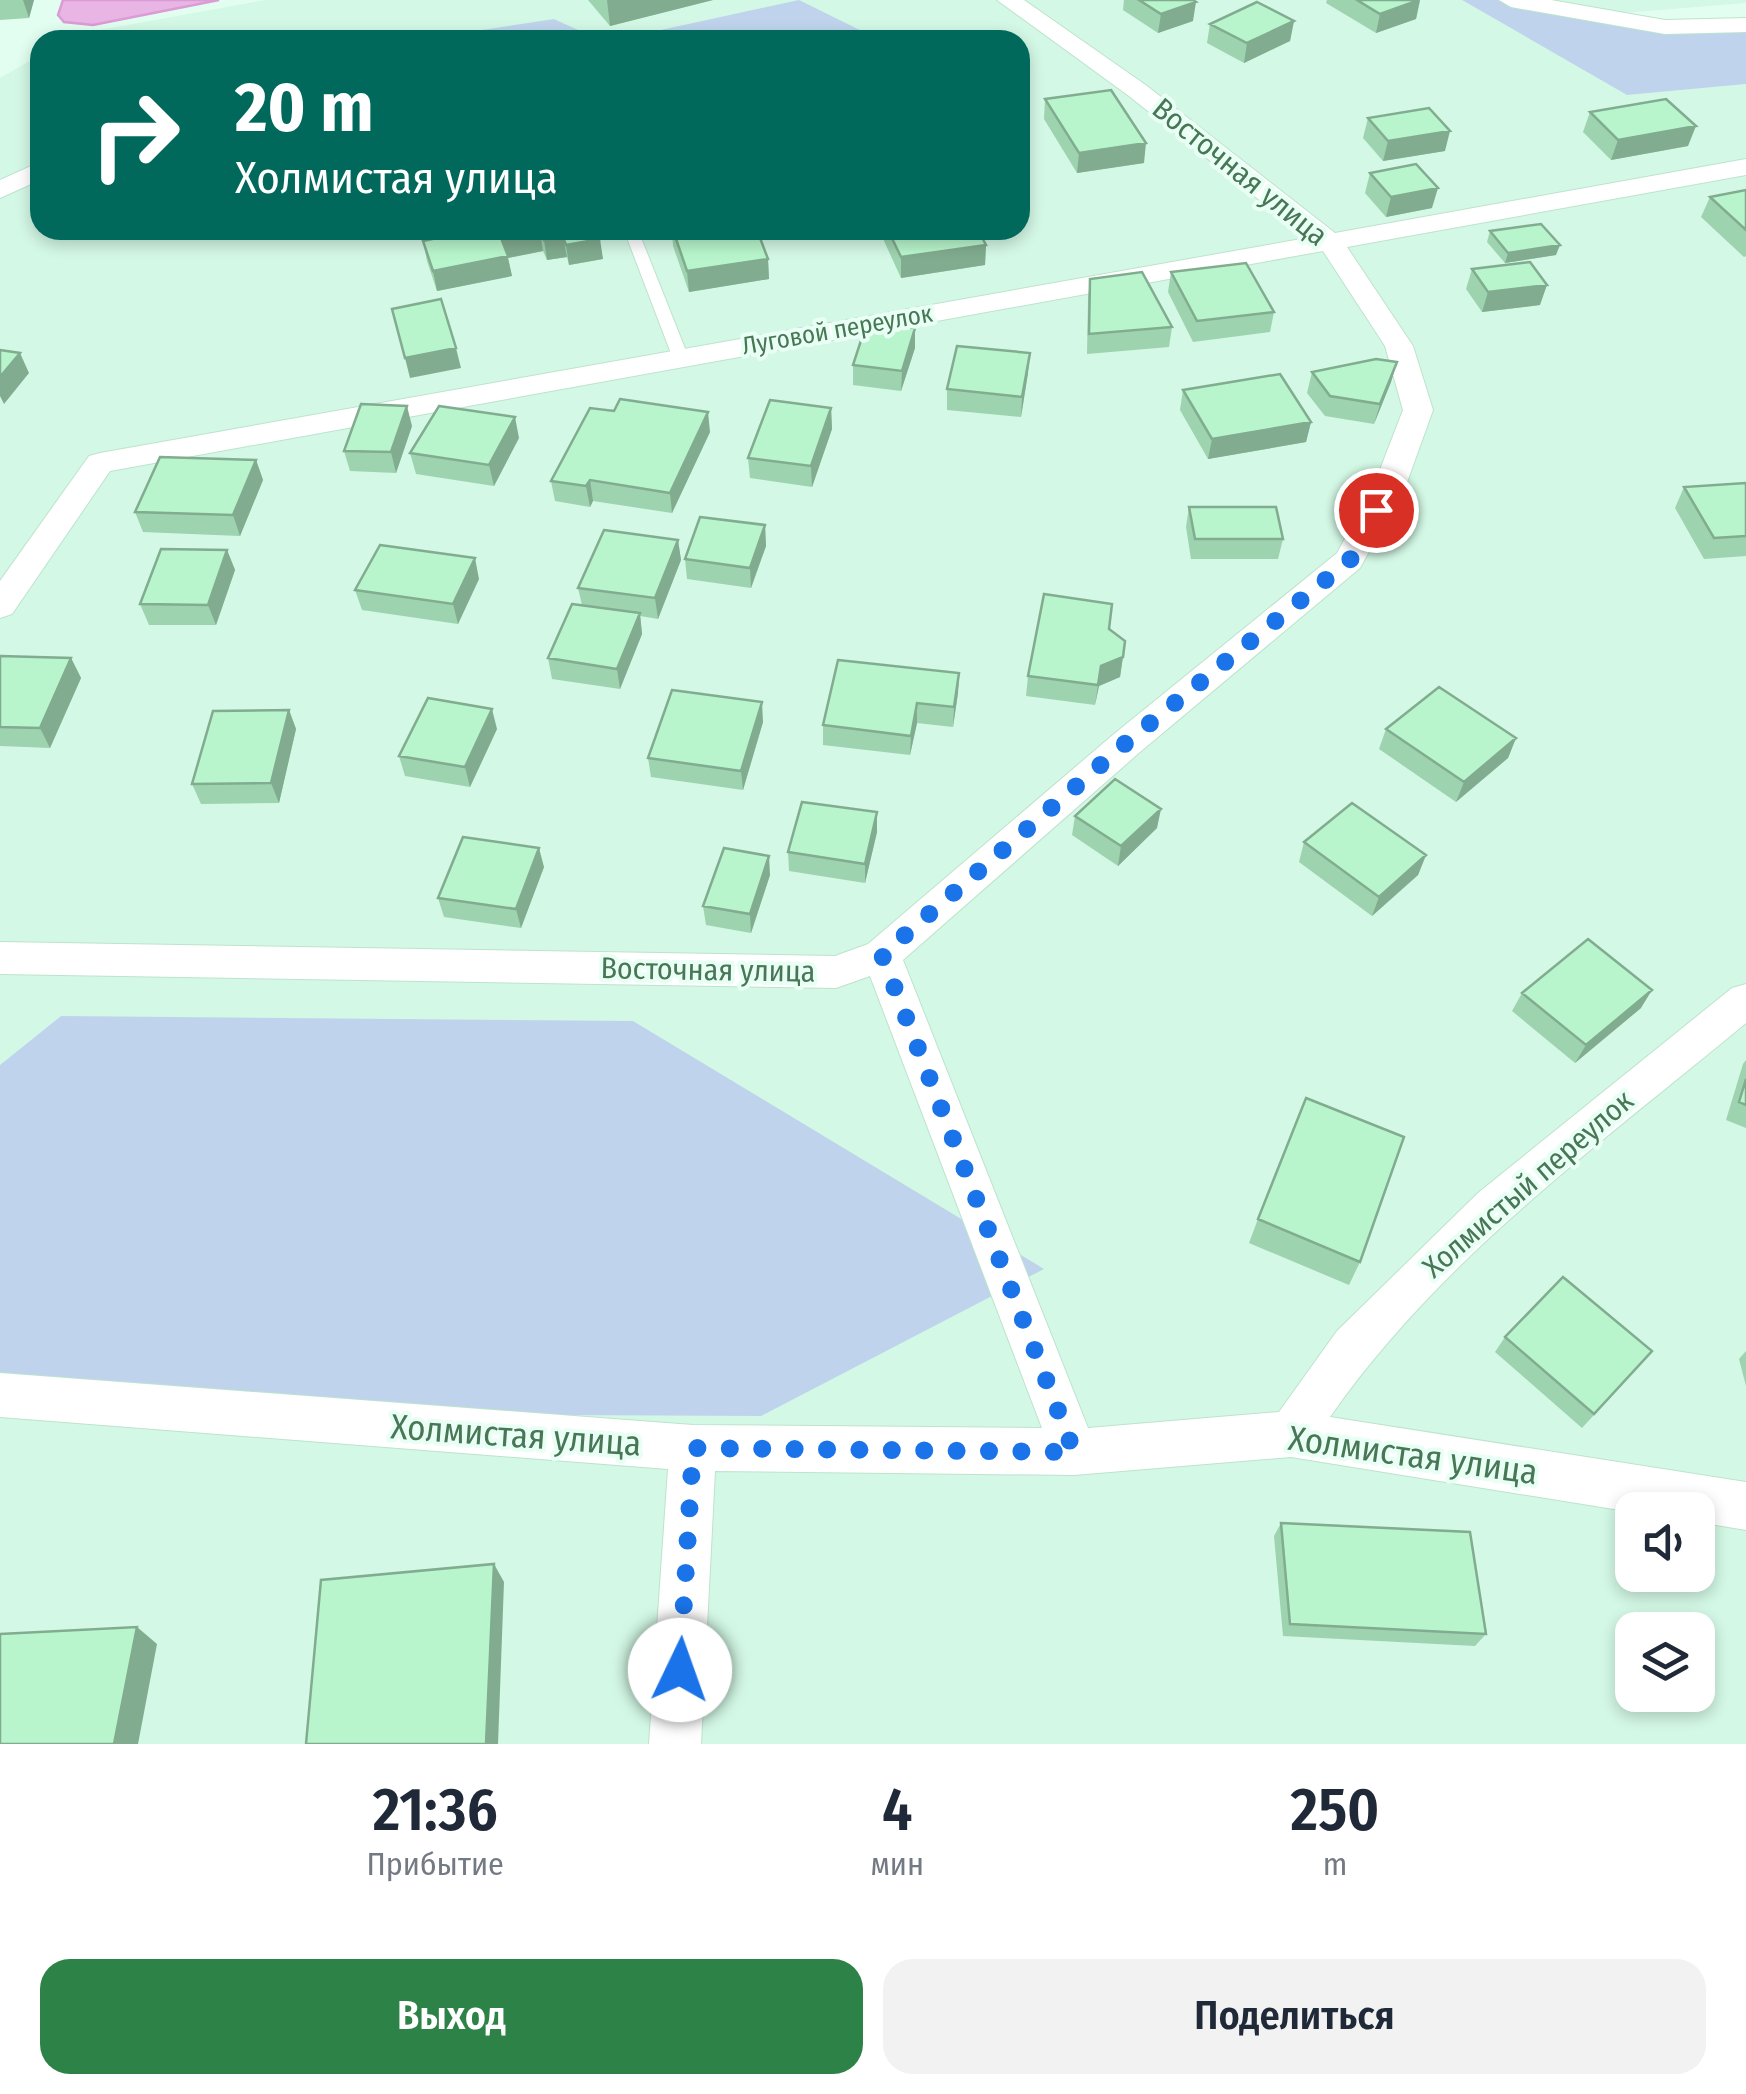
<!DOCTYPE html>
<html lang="ru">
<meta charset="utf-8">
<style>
:root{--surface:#fff;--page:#f2f2f3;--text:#1f2937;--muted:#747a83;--accent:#2d8347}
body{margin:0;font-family:"Fira Sans Condensed",sans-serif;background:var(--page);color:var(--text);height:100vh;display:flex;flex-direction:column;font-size:38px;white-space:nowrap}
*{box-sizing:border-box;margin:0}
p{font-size:32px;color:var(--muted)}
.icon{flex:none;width:55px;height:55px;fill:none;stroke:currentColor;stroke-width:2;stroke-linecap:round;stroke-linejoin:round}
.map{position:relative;height:1744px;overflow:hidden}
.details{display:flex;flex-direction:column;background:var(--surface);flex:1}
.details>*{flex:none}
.hud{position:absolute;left:30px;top:30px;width:1000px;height:210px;border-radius:30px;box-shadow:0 5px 15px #0003;background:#00695c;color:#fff;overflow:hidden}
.controls{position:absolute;left:1615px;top:1492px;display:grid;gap:20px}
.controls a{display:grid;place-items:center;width:100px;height:100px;border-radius:20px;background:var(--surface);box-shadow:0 5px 15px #0003;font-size:50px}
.pin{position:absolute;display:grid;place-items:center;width:85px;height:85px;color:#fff;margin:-42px;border:5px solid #fff;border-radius:50%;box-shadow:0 2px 10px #0007}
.me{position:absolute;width:110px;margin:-55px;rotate:3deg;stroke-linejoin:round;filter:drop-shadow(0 0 8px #0008)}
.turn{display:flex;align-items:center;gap:35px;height:210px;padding:0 40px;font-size:45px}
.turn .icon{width:130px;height:130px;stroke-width:2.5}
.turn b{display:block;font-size:70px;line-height:85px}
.eta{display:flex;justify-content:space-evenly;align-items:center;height:170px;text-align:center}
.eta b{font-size:60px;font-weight:600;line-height:70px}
.cta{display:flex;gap:20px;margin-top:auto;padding:20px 40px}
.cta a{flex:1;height:115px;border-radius:30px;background:var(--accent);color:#fff;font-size:40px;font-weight:600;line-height:115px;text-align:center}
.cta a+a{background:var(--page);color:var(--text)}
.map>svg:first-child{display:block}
</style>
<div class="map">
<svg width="1746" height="1744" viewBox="0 0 1746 1744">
<rect width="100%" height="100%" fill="#e2fef1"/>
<!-- residential -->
<path fill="#d3f8e5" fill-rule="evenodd" d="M265 0H1462L1627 95 1746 84V1744H0V1412L61 1016 0 1065V78L40 55V230H1020V40H66L77 34ZM1632 1510H1698V1575H1632ZM1632 1630H1698V1695H1632Z
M1547 0H1746V3L1611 14Z"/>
<!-- green -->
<path fill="#bfd4ec" d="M799 0 868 34 839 40H615Z
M1462 0H1510L1693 31 1746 29V84L1627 95Z
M554 19 600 40H416Z
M61 1016 633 1021 1044 1269 761 1416 0 1412V1065Z"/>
<!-- water -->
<path fill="#e8b5e4" stroke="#db9bd5" stroke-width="2.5" d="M63 0H219L93 25 64 22 58 15Z"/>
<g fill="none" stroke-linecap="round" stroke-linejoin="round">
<defs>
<path id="lane" d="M624 230H638L688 356 685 359H675L672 356Z"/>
<path id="street" d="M997 0H1024L1147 86 1335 233 1746 159V175L1347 247 1413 346 1433 410 1406 485 1360 568 1140 752 903 960 1088 1428 1279 1412 1337 1331 1478 1193 1732 988 1746 984V1023C1600 1144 1439 1260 1330 1417L1746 1482V1530L1698 1522V1510L1632 1512 1291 1457 1074 1475 715 1471 701 1744H649L668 1469 0 1417V1373L693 1425 1042 1428 870 976 836 988 0 974V942L835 956 868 944 1114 734 1337 553 1374 485 1403 410 1385 346 1323 251 110 471 12 614 0 618V581L89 456 100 453 1307 238 1129 96Z
M1499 0H1551L1665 20 1746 18V32L1665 34 1511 7Z
M40 162V180L0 198V180Z"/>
</defs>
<!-- lane casing -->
<use href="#lane" stroke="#bde3cd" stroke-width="2"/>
<!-- street casing -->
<use href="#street" stroke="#bde3cd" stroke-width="2"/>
<!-- lane -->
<use href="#lane" fill="#fff" fill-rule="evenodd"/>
<!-- street -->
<use href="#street" fill="#fff" fill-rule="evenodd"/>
</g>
<!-- wall -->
<path fill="#9ed3af" d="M0 0H34L29 18 0 20Z
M588 0H713L610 26Z
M1124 0H1193V21L1158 33 1123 10Z
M1327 0H1420L1416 19 1376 33 1326 3Z
M1294 21 1290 41 1244 63 1207 43 1210 24Z
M1045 99 1144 163 1077 173 1044 119Z
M1590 112 1688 146 1611 160 1583 132Z
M1368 118 1445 151 1383 161 1363 138Z
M1370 173 1432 208 1386 217 1365 193Z
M1746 190V256L1744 257 1701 217 1710 197Z
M596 230 603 259 569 265 567 257 547 260 543 251 508 258 512 276 437 291 427 261 423 241Z
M672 230H757L768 259 769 279 689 292 673 246Z
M884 230H978L986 245 985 265 901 278 884 241Z
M1490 231 1556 255 1505 263 1487 242Z
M1472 269 1540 305 1482 312 1466 289Z
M1171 272 1274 312 1270 332 1193 342 1168 292Z
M1090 279 1172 327 1169 347 1087 354 1088 299Z
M915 348 901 391 853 385V365Z
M1397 362 1391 382 1374 424 1325 416 1307 393 1312 372Z
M1028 373 1021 417 947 410V389Z
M1183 390 1311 422 1306 442 1208 459 1180 410Z
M831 408 832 429 812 487 750 478 748 458Z
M412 426 396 473 350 471 344 451Z
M710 432 672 513 593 501 590 507 555 501 551 481Z
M519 438 494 486 416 474 410 453Z
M256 460 263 480 240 536 143 532 135 512Z
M1746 483V556L1704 559 1675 508 1684 487Z
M1189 507 1283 539 1278 559H1191L1186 527Z
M765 525 766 546 751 588 687 579 685 559Z
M678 540 681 560 658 619 640 616 642 634 620 689 552 679 548 658 582 605 578 588Z
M227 550 235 570 216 625H149L140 604Z
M479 579 458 624 362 610 355 590Z
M1109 629 1125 641 1120 677 1099 686 1095 705 1026 696 1028 676Z
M0 656 71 658 81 678 50 748 0 746Z
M959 673 958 693 953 727 917 723 910 755 823 745V725Z
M289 710 296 729 279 803 201 804 192 784Z
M763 722 743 790 651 777 648 758Z
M497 729 470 787 405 776 399 756Z
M1386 729 1516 738 1508 758 1456 802 1379 749Z
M877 812V832L865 883 789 871 788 852Z
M1075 816 1157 828 1118 866 1072 835Z
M1304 842 1426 855 1418 875 1372 916 1299 862Z
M544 867 521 928 444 917 438 898Z
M770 875 751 933 706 925 703 906Z
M1522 993 1641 1008 1575 1063 1512 1011Z
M1746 1060V1128L1726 1120 1743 1064Z
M1258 1219 1360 1262 1349 1285 1249 1243Z
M1505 1337 1639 1366 1582 1428 1495 1352Z
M1746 1351V1386L1739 1359Z
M1281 1523 1486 1634 1475 1646 1283 1636 1274 1536Z"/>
<!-- shaded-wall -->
<path fill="#81ac8f" d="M23 0H34L29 18Z
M607 0H713L610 26Z
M1420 0 1416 19 1376 33 1380 14Z
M1196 2 1193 21 1158 33 1161 14Z
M1294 21 1290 41 1244 63 1247 43Z
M1696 126 1688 146 1611 160 1618 140Z
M1450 131 1445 151 1383 161 1388 141Z
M1146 143 1144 163 1077 173 1079 153Z
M1438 188 1432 208 1386 217 1391 197Z
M540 231 543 251 508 258 512 276 437 291 433 271 501 238Z
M563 237 567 257 547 260 544 240Z
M600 239 603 259 569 265 566 245Z
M986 245 985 265 901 278V257Z
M1560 245 1556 255 1505 263 1508 253Z
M768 259 769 279 689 292 687 271Z
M1547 285 1540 305 1482 312 1488 292Z
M915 328V348L901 391 902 371Z
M456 348 461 368 410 378 405 358Z
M20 353 29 373 4 404 0 396V377Z
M1030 353 1028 373 1021 417 1022 397Z
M1397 362 1391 382 1374 424 1380 404Z
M407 406 412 426 396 473 391 452Z
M831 408 832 429 812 487 811 466Z
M708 412 710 432 672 513 670 493Z
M515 417 519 438 494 486 489 465Z
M1311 422 1306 442 1208 459 1212 439Z
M256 460 263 480 240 536 233 515Z
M590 480 593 501 590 507 586 486Z
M765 525 766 546 751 588 750 568Z
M678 540 681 560 658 619 655 598Z
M227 550 235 570 216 625 208 605Z
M475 558 479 579 458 624 453 604Z
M640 613 642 634 620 689 617 669Z
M1123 657 1120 677 1099 686 1095 705 1101 666Z
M71 658 81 678 50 748 40 728Z
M959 673 958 693 953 727 954 707Z
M762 702 763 722 743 790 741 771Z
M917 703V723L910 755 911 736Z
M492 709 497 729 470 787 465 767Z
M289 710 296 729 279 803 271 783Z
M1516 738 1508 758 1456 802 1464 782Z
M1161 809 1157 828 1118 866 1121 846Z
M877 812V832L865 883V864Z
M539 848 544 867 521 928 516 909Z
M1426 855 1418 875 1372 916 1379 897Z
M769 856 770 875 751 933 750 914Z
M1652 990 1641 1008 1575 1063 1586 1045Z
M494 1564 504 1582 498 1744H486Z
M137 1627 157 1644 138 1744H114Z"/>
<!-- building -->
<path fill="#b8f5cc" stroke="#81ac8f" stroke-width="2.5" d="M1139 0H1193L1196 2 1161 14Z
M1357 0H1419L1380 14Z
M1257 2 1294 21 1247 43 1210 24Z
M1111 90 1146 143 1079 153 1045 99Z
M1666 99 1696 126 1618 140 1590 112Z
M1429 108 1450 131 1388 141 1368 118Z
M1416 164 1438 188 1391 197 1370 173Z
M1746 190V230L1710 197Z
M1541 224 1560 245 1508 253 1490 231Z
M474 230H596L600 239 566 245 563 237 544 240 540 231 501 238 508 256 433 271 423 241Z
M673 230H757L768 259 687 271Z
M888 230H978L986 245 901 257Z
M1530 262 1547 285 1488 292 1472 269Z
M1246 263 1274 312 1197 321 1171 272Z
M1142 272 1172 327 1089 334 1090 279Z
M441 299 456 348 405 358 392 309Z
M867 322 915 328 902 371 853 365Z
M957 346 1030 353 1022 397 947 389Z
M0 350 20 353 0 377Z
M1376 359 1397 362 1380 404 1330 396 1312 372Z
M1280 374 1311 422 1212 439 1183 390Z
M620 399 708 412 670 493 590 480 586 486 551 481 590 408 614 411Z
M770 400 831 408 811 466 748 458Z
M361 404 407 406 391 452 344 451Z
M439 406 515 417 489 465 410 453Z
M160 457 256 460 233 515 135 512Z
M1746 483V536L1714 538 1684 487Z
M1189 507H1276L1283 539H1195Z
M700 517 765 525 750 568 685 559Z
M604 530 678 540 655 598 578 588Z
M380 545 475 558 453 604 355 590Z
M161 549 227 550 208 605 140 604Z
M1044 594 1112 604 1109 629 1125 641 1123 657 1101 666 1098 685 1028 676Z
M572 604 640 613 617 669 548 658Z
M0 656 71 658 40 728 0 727Z
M838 660 959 673 954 707 917 703 911 736 823 725Z
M1439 687 1516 738 1464 782 1386 729Z
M672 690 762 702 741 771 648 758Z
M428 698 492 709 465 767 399 756Z
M289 710 271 783 192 784 213 711Z
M1115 779 1161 809 1121 846 1075 816Z
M802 802 877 812 865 864 788 852Z
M1352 803 1426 855 1379 897 1304 842Z
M463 837 539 848 516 909 438 898Z
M724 848 769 856 750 914 703 906Z
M1588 939 1652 990 1586 1045 1522 993Z
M1746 1079V1105L1739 1102Z
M1306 1098 1404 1137 1360 1262 1258 1219Z
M1563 1277 1652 1351 1594 1414 1505 1337Z
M1281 1523 1470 1532 1486 1634 1290 1624Z
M494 1564 486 1744H306L321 1580Z
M137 1627 114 1744H0V1634Z"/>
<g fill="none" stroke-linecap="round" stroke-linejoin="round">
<!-- route -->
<path stroke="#1a73e8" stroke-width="18" stroke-dasharray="0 32.4" d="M680 1670 693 1448 1074 1452 882 955 1127 742 1350 560 1376 510"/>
</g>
<g text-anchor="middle" stroke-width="8" stroke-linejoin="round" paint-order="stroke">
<!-- far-street labels -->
<g font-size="25" fill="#477755" stroke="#e9fff5">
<text transform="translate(837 329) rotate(-10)" y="9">Луговой переулок</text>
</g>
<!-- street labels -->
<g font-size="30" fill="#477755" stroke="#e9fff5">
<text transform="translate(1240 172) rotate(39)" y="10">Восточная улица</text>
<text transform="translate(708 970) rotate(1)" y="10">Восточная улица</text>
<text transform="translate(1528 1184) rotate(-41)" y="10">Холмистый переулок</text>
</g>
<!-- near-street labels -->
<g font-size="35" fill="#477755" stroke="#e9fff5">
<text transform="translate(516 1435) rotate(4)" y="12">Холмистая улица</text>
<text transform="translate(1413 1455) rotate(8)" y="12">Холмистая улица</text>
</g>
</g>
</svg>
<div class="controls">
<a><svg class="icon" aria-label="sound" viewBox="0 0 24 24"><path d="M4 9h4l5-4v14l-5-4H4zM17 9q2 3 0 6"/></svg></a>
<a><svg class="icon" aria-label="layers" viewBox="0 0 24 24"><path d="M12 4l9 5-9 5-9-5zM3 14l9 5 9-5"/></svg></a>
</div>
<div class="pin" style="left:1376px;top:510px;background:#d93025"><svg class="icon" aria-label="arrive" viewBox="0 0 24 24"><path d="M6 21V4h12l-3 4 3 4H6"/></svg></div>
<svg class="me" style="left:680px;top:1670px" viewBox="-20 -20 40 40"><circle r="19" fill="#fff"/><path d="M0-13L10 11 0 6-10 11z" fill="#1a73e8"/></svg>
<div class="hud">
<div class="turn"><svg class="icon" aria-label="right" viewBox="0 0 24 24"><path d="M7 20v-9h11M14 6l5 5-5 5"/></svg><div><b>20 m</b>Холмистая улица</div></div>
</div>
</div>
<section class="details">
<div class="eta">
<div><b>21:36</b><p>Прибытие</p></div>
<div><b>4</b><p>мин</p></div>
<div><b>250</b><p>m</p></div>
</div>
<div class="cta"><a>Выход</a><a>Поделиться</a></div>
</section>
